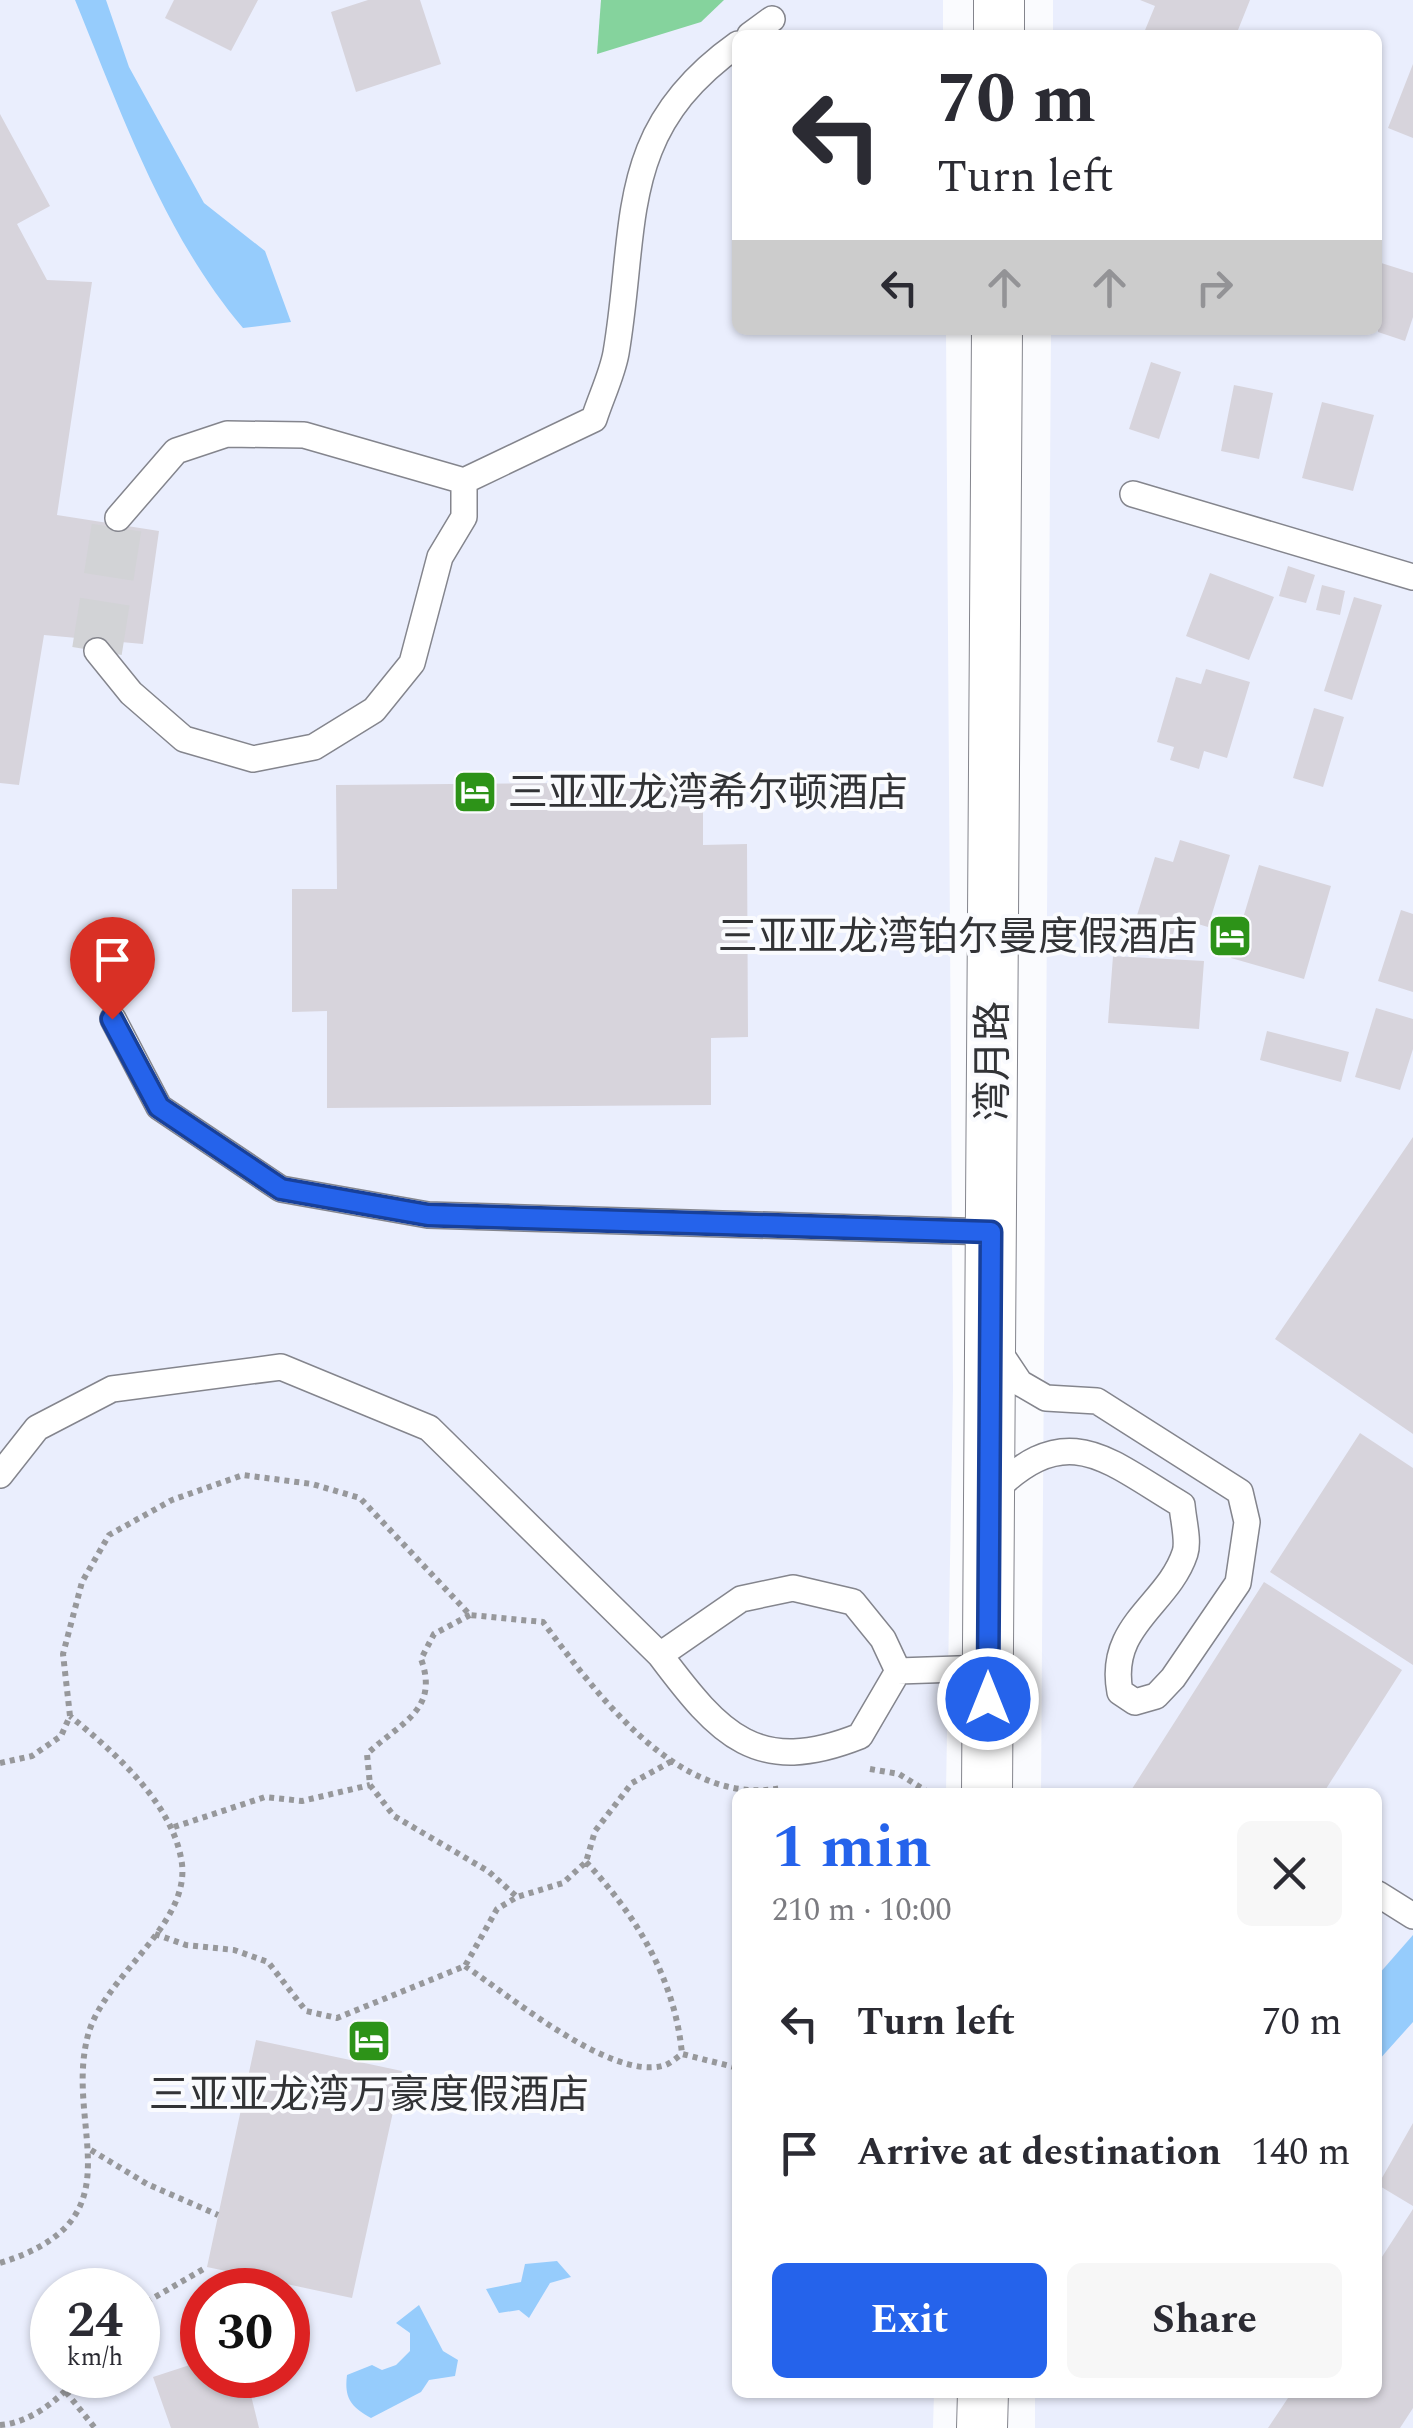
<!DOCTYPE html>
<meta charset="utf-8">
<style>
:root{--surface:#fff;--page:#f7f7f7;--text:#2b2b33;--muted:#7c7c81;--accent:#2563eb}
body{margin:0;font-family:Spectral,"Noto Sans SC",serif;background:var(--page);color:var(--text);height:100vh;display:flex;flex-direction:column;font-size:38px;white-space:nowrap}
*{box-sizing:border-box;margin:0}
p{font-size:32px;color:var(--muted)}
.icon{flex:none;width:55px;height:55px;fill:none;stroke:currentColor;stroke-width:2;stroke-linecap:round;stroke-linejoin:round}
.map{position:relative;flex:1;overflow:hidden}
.side{position:absolute;left:732px;top:1788px;width:650px;height:610px;display:flex;flex-direction:column;background:var(--surface);border-radius:15px;box-shadow:0 2px 8px #0004}
.side>*{flex:none}
.top-card{position:absolute;left:732px;top:30px;width:650px;height:305px;border-radius:15px;box-shadow:0 2px 8px #0004;background:#fff;color:var(--text);overflow:hidden}
.speed{position:absolute;left:30px;top:2268px;display:flex;gap:20px;font-size:50px;font-weight:700;text-align:center}
.speed>*{display:grid;place-content:center;width:130px;height:130px;border-radius:50%;background:var(--surface);box-shadow:0 2px 8px #0004;line-height:1}
.speed small{font-size:25px;font-weight:400}
.speed .limit{border:15px solid #d22;background:#fff;color:#111}
.pin{position:absolute;display:grid;place-items:center;width:85px;height:85px;color:#fff;margin:-102px -42px;border-radius:50% 50% 50% 0;rotate:-45deg;box-shadow:0 0 10px #0007}
.pin .icon{rotate:45deg}
.me{position:absolute;width:110px;margin:-55px;rotate:0deg;stroke-linejoin:round;filter:drop-shadow(0 0 8px #0008)}
.turn{display:flex;align-items:center;gap:35px;height:210px;padding:0 40px;font-size:45px}
.turn .icon{width:130px;height:130px;stroke-width:2.5}
.turn b{display:block;font-size:70px;line-height:85px}
.lanes{display:flex;align-items:center;height:95px;padding:0 40px;background:#0003;justify-content:center;gap:50px;direction:ltr}
.lanes .off{opacity:.35}
.round{display:grid;place-items:center;flex:none;width:105px;height:105px;border-radius:15px;background:var(--page)}
.head{display:flex;align-items:center;justify-content:space-between;height:170px;padding:0 40px}
h1{font-size:60px;font-weight:700;line-height:75px;color:var(--accent)}
.cta{display:flex;gap:20px;margin-top:auto;padding:20px 40px}
.cta a{flex:1;height:115px;border-radius:15px;background:var(--accent);color:#fff;font-size:40px;font-weight:700;line-height:115px;text-align:center}
.cta a+a{background:var(--page);color:var(--text)}
ul{padding:0;list-style:none}
li{display:flex;align-items:center;gap:30px;height:130px;padding:0 40px}
li div{flex:1}
li b{display:block;font-size:38px}
li em{font-style:normal}
.map>svg:first-child{display:block}
</style>
<div class="map">
<svg width="1413" height="2428" viewBox="0 0 1413 2428">
<rect width="100%" height="100%" fill="#fafbfe"/>
<!-- built -->
<path fill="#eaeefd" fill-rule="evenodd" d="M0 0H943V35H738V330H946L953 1389 946 1792H738V2392L934 2393 933 2428H0ZM52 2290H138V2375H52ZM202 2290H288V2375H202Z
M1053 0H1413V2428H1035V2393L1378 2392V1792H1041L1051 330H1378V35H1053Z"/>
<!-- forest -->
<path fill="#85d39d" d="M601 0H724L701 22 597 54Z"/>
<!-- water -->
<path fill="#96ccfc" d="M75 0H106L129 67 204 203 265 251 291 322 243 328C164 235 121 112 75 0Z
M1413 1935V2022L1378 2061V1975Z
M557 2261 571 2277 550 2283 529 2318 519 2310 499 2313 486 2289 521 2282 525 2264Z
M419 2305 443 2351 458 2360 455 2376 429 2380 421 2392 371 2418C351 2407 344 2398 347 2375L372 2365 382 2370 396 2365 410 2351V2333L396 2323Z"/>
<!-- building -->
<path fill="#d7d4dc" d="M174 0H258L231 51 165 18Z
M368 0H420L441 64 356 92 331 12Z
M1140 0H1250L1236 35H1143L1155 6Z
M1413 64V138L1388 128Z
M0 114 50 206 17 224 47 280 92 282 57 515 159 531 143 644 44 635 19 785 0 783Z
M1378 262 1413 273V317L1405 341 1378 332Z
M1151 362 1181 372 1159 439 1129 429Z
M1234 385 1273 393 1259 459 1221 451Z
M1322 402 1374 415 1353 491 1302 478Z
M1288 566 1315 575 1306 603 1279 596Z
M1210 573 1274 597 1249 660 1186 636Z
M1322 585 1345 591 1340 615 1316 610Z
M1354 597 1382 605 1352 700 1324 691Z
M1206 669 1250 682 1227 758 1204 751 1199 769 1170 760 1174 747 1157 742 1176 677 1201 684Z
M1314 708 1344 717 1323 787 1293 778Z
M703 782V845L747 844 748 1037 711 1038V1105L327 1108V1011L292 1012V889H337L336 785Z
M1180 840 1230 855 1208 927 1178 918 1172 937 1134 925 1155 857 1173 862Z
M1259 865 1331 886 1304 979 1231 958Z
M1401 910 1413 914V992L1378 981Z
M1113 956 1204 961 1199 1029 1108 1023Z
M1376 1008 1413 1019V1049L1400 1090 1355 1077Z
M1267 1031 1349 1052 1341 1082 1260 1060Z
M1413 1137V1434L1275 1339Z
M1360 1433 1413 1468V1665L1270 1572Z
M1264 1582 1402 1670 1324 1792H1130Z
M256 2040 402 2071 352 2298 207 2267Z
M1413 2123V2206L1378 2185Z
M1413 2209V2408L1400 2428H1268L1292 2392H1378V2263Z
M202 2361V2375H246L259 2428H171L153 2377Z"/>
<g fill="none" stroke-linecap="round" stroke-linejoin="round">
<!-- street-tunnel -->
<path stroke="#d2d3d6" stroke-width="50" stroke-dasharray="50 25" stroke-linecap="butt" d="M97 651 118 518"/>
<defs>
<path id="lane" d="M750 35 772 19
M464 481 594 419C601 397 612 375 616 353 638 223 615 131 738 44
M1133 494 1413 577
M97 651 131 693 184 739 253 759 314 747 374 710 412 663 440 557 464 517V481L304 435 227 434 176 451 118 518
M113 1019 159 1107 281 1189 428 1215 991 1232
M0 1475 37 1428 112 1389 281 1367 429 1428 660 1655C720 1735 757 1777 860 1736L898 1671 883 1639 853 1602 793 1588 741 1599 660 1655
M992 1493C1068 1417 1106 1460 1182 1505 1183 1519 1189 1541 1185 1553 1168 1605 1107 1625 1120 1692L1135 1702 1156 1696 1173 1678 1238 1583 1247 1522 1240 1492 1097 1401 1046 1398 1020 1383 998 1350
M898 1671 988 1668
M1378 1894 1413 1916"/>
<path id="street" d="M999 35V0
M987 1792 997 330
M982 2428 983 2392"/>
</defs>
<!-- lane casing -->
<use href="#lane" stroke="#84858d" stroke-width="28"/>
<!-- street casing -->
<use href="#street" stroke="#84858d" stroke-width="52"/>
<!-- path -->
<path stroke="#97989b" stroke-width="6" stroke-dasharray="5 5" stroke-linecap="butt" d="M470 1615 434 1634 421 1659C440 1711 399 1723 367 1754L370 1785 394 1816 488 1871 517 1897
M0 1763 32 1756 61 1736 70 1716 63 1654 82 1582 109 1535 172 1500 243 1475 312 1484 360 1498 470 1615 543 1622C596 1693 679 1808 781 1788
M870 1769 899 1774 928 1792
M174 1827 265 1797 302 1801 370 1785
M586 1862C636 1915 675 1979 682 2054
M155 1934 186 1945 234 1950 268 1962 306 2011 337 2018 465 1966 497 1909 517 1897 563 1883 586 1862 595 1831 632 1783 672 1761
M465 1966C510 1996 609 2079 662 2066 669 2065 676 2058 682 2054L738 2068
M91 2150 147 2184 218 2215
M0 2263C142 2219 63 2129 88 2035 104 1976 189 1926 182 1864 174 1804 115 1753 70 1716
M138 2307 207 2267
M66 2392 95 2428
M0 2425C30 2423 61 2399 79 2375"/>
<!-- lane -->
<use href="#lane" stroke="#fff" stroke-width="25"/>
<!-- street -->
<use href="#street" stroke="#fff" stroke-width="50"/>
</g>
<g fill="none" stroke-linecap="round" stroke-linejoin="round">
<defs>
<path id="route" d="M112 1019 159 1107 281 1189 428 1215 991 1232 988 1699"/>
</defs>
<!-- route casing -->
<use href="#route" stroke="#184099" stroke-width="25"/>
<!-- route -->
<use href="#route" stroke="#2563eb" stroke-width="18"/>
</g>
<!-- icons -->
<defs>
<symbol id="hotel-square" viewBox="-11 -11 22 22"><rect x="-9" y="-9" width="18" height="18" rx="4" fill="#2d9318" stroke="#fafbfe"/><path d="M-6-4.5h1.5V1H6V5H4.5V3h-9V5H-6ZM-4 0a1.8 1.8 0 1 1 3.6 0ZM.5 0V-2.5h3Q6-2.5 6 0Z" fill="#fff"/></symbol>
</defs>
<g fill-rule="evenodd">
<use href="#hotel-square" x="450" y="767" width="50" height="50"/>
<use href="#hotel-square" x="1205" y="911" width="50" height="50"/>
<use href="#hotel-square" x="344" y="2016" width="50" height="50"/>
</g>
<g text-anchor="middle" stroke-width="8" stroke-linejoin="round" paint-order="stroke">
<!-- poi labels -->
<g font-size="40" fill="#323336" stroke="#fafbfe" text-anchor="start">
<text x="508" y="806">三亚亚龙湾希尔顿酒店</text>
<text x="1198" y="950" text-anchor="end">三亚亚龙湾铂尔曼度假酒店</text>
<text x="369" y="2108" text-anchor="middle">三亚亚龙湾万豪度假酒店</text>
</g>
<!-- street labels -->
<g font-size="40" fill="#323336" stroke="#fafbfe">
<text transform="translate(992 1061) rotate(-90)" y="14">湾月路</text>
</g>
</g>
</svg>
<div class="speed"><div>24<small>km/h</small></div><div class="limit">30</div></div>
<div class="pin" style="left:112px;top:1019px;background:#d93025"><svg class="icon" aria-label="arrive" viewBox="0 0 24 24"><path d="M6 21V4h12l-3 4 3 4H6"/></svg></div>
<svg class="me" style="left:988px;top:1699px" viewBox="-20 -20 40 40"><circle r="17" fill="#2563eb" stroke="#fff" stroke-width="3"/><path d="M0-11L8 9 0 5-8 9z" fill="#fff"/></svg>
<div class="top-card">
<div class="turn"><svg class="icon" aria-label="left" viewBox="0 0 24 24"><path d="M17 20v-9H6M10 6l-5 5 5 5"/></svg><div><b>70 m</b>Turn left</div></div>
<div class="lanes"><svg class="icon" aria-label="left" viewBox="0 0 24 24"><path d="M17 20v-9H6M10 6l-5 5 5 5"/></svg><svg class="icon off" aria-label="ahead" viewBox="0 0 24 24"><path d="M12 20V5M6 11l6-6 6 6"/></svg><svg class="icon off" aria-label="ahead" viewBox="0 0 24 24"><path d="M12 20V5M6 11l6-6 6 6"/></svg><svg class="icon off" aria-label="right" viewBox="0 0 24 24"><path d="M7 20v-9h11M14 6l5 5-5 5"/></svg></div>
</div>
<section class="side">
<div class="head"><div><h1>1 min</h1><p>210 m · 10:00</p></div><a class="round"><svg class="icon" aria-label="close" viewBox="0 0 24 24"><path d="M6 6l12 12M18 6L6 18"/></svg></a></div>
<ul>
<li><svg class="icon" aria-label="left" viewBox="0 0 24 24"><path d="M17 20v-9H6M10 6l-5 5 5 5"/></svg><div><b>Turn left</b></div><em>70 m</em></li>
<li><svg class="icon" aria-label="arrive" viewBox="0 0 24 24"><path d="M6 21V4h12l-3 4 3 4H6"/></svg><div><b>Arrive at destination</b></div><em>140 m</em></li>
</ul>
<div class="cta"><a>Exit</a><a>Share</a></div>
</section>
</div>
